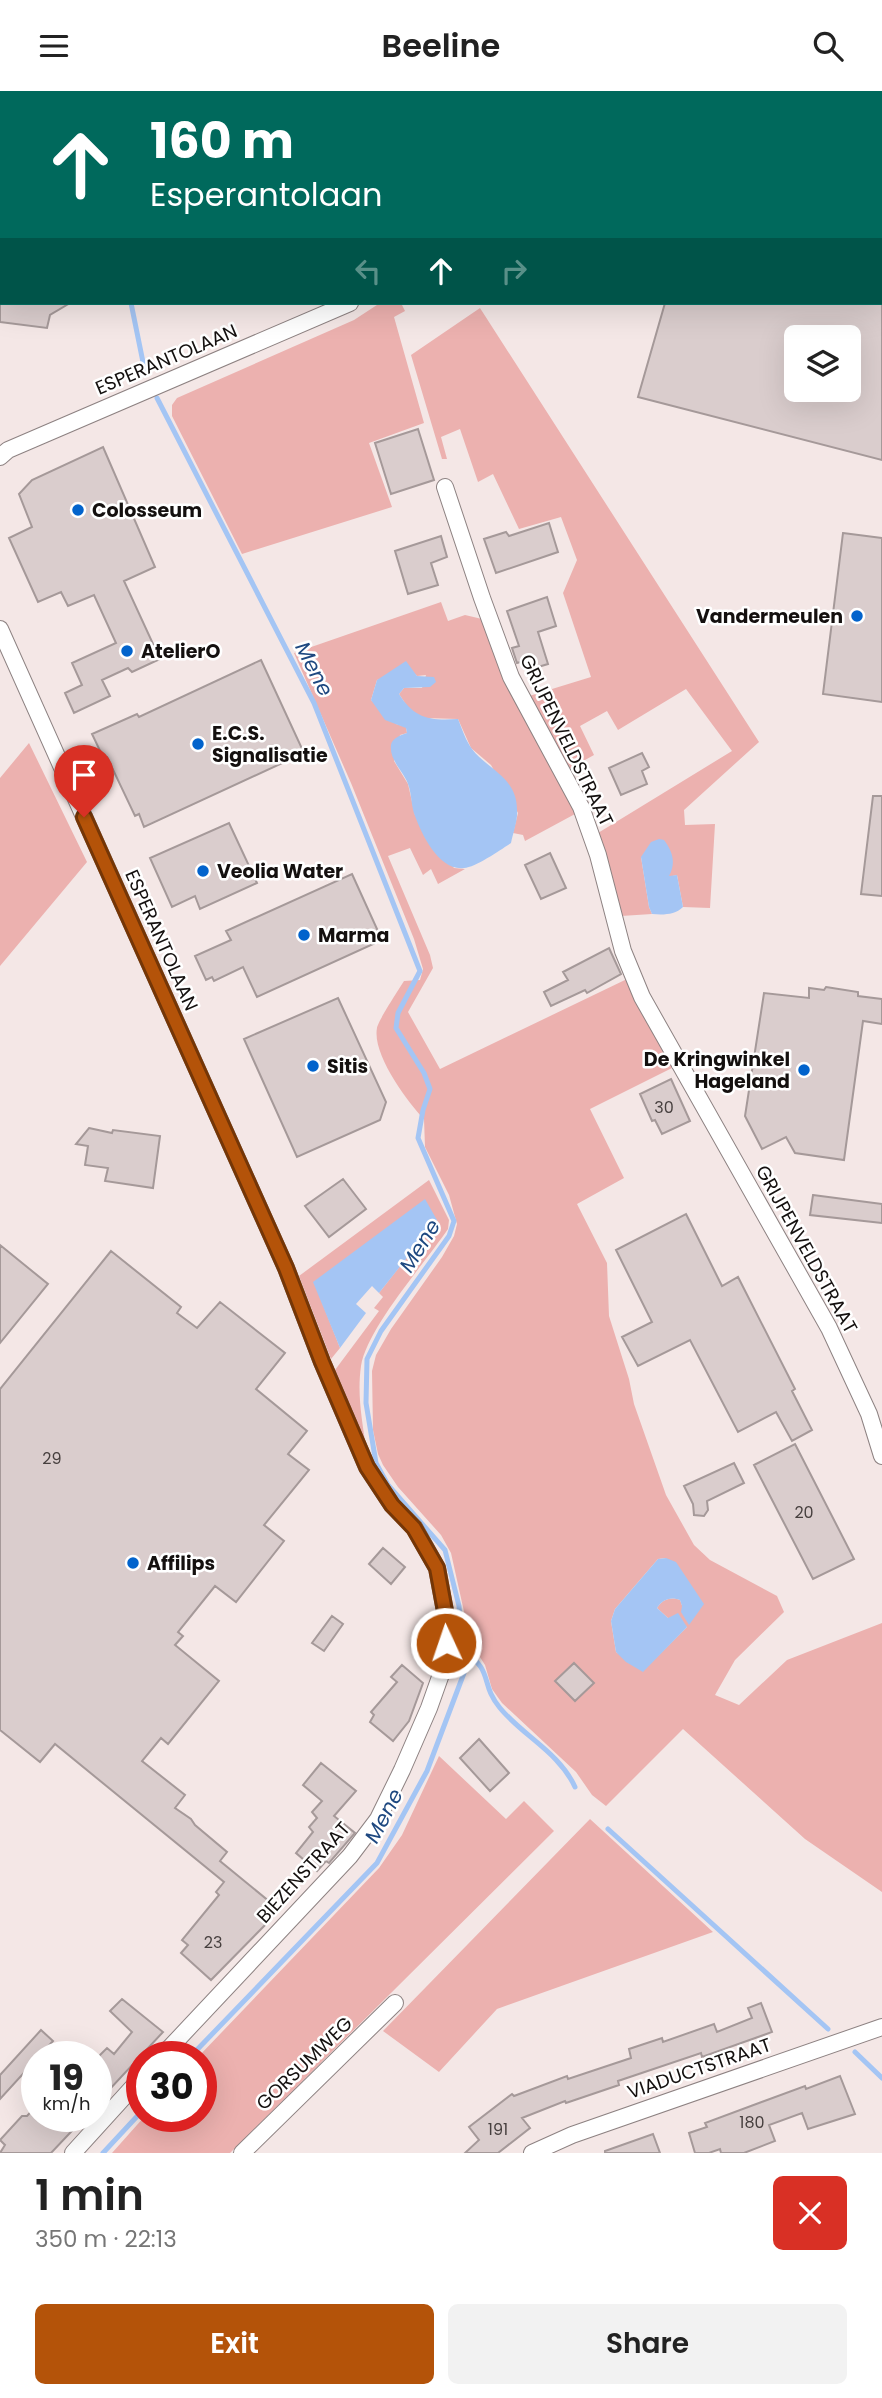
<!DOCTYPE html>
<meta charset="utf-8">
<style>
:root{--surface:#fff;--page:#f2f2f2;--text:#222;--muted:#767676;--accent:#b45309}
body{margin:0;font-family:Poppins,sans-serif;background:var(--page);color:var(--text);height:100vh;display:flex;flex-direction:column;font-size:26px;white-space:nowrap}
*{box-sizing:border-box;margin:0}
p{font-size:23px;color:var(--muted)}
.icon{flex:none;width:38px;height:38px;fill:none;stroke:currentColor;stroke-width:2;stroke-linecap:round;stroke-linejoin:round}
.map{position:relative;height:2062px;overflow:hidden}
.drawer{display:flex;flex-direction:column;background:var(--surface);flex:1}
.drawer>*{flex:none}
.banner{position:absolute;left:0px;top:0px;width:882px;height:214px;box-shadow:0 7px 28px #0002;background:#00695c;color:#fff;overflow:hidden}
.tools{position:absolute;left:784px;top:234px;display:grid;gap:14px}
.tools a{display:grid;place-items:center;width:77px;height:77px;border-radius:10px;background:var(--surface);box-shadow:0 7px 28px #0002;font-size:35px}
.speed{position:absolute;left:21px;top:1950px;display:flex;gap:14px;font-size:35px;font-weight:700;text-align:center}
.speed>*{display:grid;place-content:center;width:91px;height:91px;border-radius:50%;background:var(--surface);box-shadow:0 7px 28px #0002;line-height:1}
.speed small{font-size:18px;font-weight:400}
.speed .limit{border:10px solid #d22;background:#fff;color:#111}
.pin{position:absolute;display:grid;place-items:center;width:60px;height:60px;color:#fff;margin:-72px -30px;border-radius:50% 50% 50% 0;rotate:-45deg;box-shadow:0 0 7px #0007}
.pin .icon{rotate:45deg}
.me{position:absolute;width:77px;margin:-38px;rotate:357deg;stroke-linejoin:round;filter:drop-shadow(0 0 5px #0008)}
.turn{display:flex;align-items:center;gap:24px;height:147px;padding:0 35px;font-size:32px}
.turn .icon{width:91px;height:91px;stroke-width:2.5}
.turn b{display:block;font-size:49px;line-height:60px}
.lanes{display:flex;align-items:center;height:66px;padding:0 35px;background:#0003;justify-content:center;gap:35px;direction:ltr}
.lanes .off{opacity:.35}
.round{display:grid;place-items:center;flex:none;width:74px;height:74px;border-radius:10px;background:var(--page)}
.headline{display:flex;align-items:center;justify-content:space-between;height:119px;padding:0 35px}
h1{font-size:42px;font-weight:600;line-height:52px}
.primary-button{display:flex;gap:14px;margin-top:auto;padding:14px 35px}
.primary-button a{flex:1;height:80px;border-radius:10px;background:var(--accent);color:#fff;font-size:28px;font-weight:600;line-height:80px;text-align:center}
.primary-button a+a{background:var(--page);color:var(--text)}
header{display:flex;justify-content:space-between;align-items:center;height:91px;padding:0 35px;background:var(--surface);font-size:32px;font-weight:600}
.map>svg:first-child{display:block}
</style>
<header><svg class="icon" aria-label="menu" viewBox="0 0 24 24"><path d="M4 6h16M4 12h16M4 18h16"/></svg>Beeline<svg class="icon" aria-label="search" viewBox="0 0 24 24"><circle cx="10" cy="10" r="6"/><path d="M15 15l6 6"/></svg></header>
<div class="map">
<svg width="882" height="2062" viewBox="0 0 882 2062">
<rect width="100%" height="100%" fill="#f4e7e6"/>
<!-- green -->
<path fill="#ecb1af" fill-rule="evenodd" d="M380 212H401L405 220 394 226 424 332 369 352 392 416 242 463 172 325V314L177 307 354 229Z
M480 217 759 651 684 719 685 734 715 733 710 817 683 816 677 784 668 786 641 766 649 816 652 823 621 825 598 742 732 660 686 598 618 639 607 620 580 635 594 664 567 679 526 606 591 586 563 502 577 469 561 426 519 438 493 383 478 391 460 338 441 346 447 368H442L411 264Z
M441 511 448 530 465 524 482 528 507 591 575 723 525 750 523 744 513 742 518 722 491 674 471 657 458 628 424 627 411 621 399 603 404 597H422L426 584 417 585 409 577 377 589 371 609 396 633 406 636 407 642 400 644 394 670 408 693 415 724 454 777 465 778 438 793 431 778 423 784 410 757 388 765 430 864 433 877 408 921 440 978 627 888 674 976 590 1018 624 1087 577 1113 607 1172 609 1225 629 1288 634 1313 666 1404 694 1454 710 1469 777 1505 784 1521 735 1569 715 1604 739 1614 787 1569 882 1532V1801L805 1748 683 1638 606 1715 592 1704 576 1681 502 1612 492 1598 485 1574 471 1552 451 1462 441 1444 398 1396 383 1374 378 1363 373 1339 372 1280 376 1264 391 1238 442 1166 454 1145 457 1133 449 1104 425 1056 424 1028C407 1010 372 963 377 937 378 930 399 898 404 890L420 889 423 878 414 848 351 692 294 562ZM666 1467 689 1533 680 1509C670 1505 662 1509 657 1517L668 1527 687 1536 643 1580 616 1561 611 1530 615 1518 658 1468Z
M29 652 87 771 0 875V687Z
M429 1089 449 1129 448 1138C425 1172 367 1237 361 1275 357 1303 362 1329 366 1356L335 1279 379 1220 374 1217 383 1206 379 1202 437 1128 314 1191 340 1257 331 1268 299 1185Z
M439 1665 506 1728 524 1710 554 1740 230 2062H112L145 2025H201V1965H199L379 1777 402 1744Z
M590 1728 713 1841 497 1918 439 1981 383 1940Z"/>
<!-- water -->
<path fill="#a4c5f4" d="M406 570 417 585 434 586 436 591 430 596 404 597 399 603C414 627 429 630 458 628 462 638 466 650 472 658 488 679 517 686 517 719 518 729 513 742 511 752 500 759 476 776 464 777 439 780 422 744 415 725 411 715 412 704 408 693 404 681 389 669 391 654 392 647 401 644 407 642L406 637 385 629 371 609 377 589Z
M659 748 664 749C673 761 676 772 669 785L677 784 683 816C675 824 663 824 652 823L649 816 641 766 651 751Z
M425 1108 437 1129 379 1202 372 1195 356 1213 366 1222 340 1257 313 1191Z
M666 1467 676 1471 704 1513 689 1534 681 1521 682 1515 680 1509C670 1505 662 1509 657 1517L668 1527 678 1522 687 1536 643 1581 626 1571 616 1561 611 1530 615 1518 658 1468Z"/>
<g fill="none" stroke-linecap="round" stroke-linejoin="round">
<!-- stream -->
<path stroke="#a4c5f4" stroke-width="5" d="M87 0V2
M131 212 145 281
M157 307 314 612 420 880 398 922 396 937 424 982 430 998 423 1019 418 1047 454 1130 449 1145 381 1240 367 1268 366 1312 376 1372 388 1394 445 1459 459 1515 464 1582 427 1680 377 1772 191 1965
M462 1560C495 1579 479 1592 500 1617 523 1645 559 1661 575 1696
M608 1738 828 1938
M855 1961 882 1987
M103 2062 142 2020"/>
</g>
<!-- building -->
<path fill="#dacdcd" stroke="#a59999" stroke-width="2" fill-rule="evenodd" d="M0 212H70L50 224 47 237 0 231Z
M665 212H882V369L638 306ZM796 247H849V299H796Z
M418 338 434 389 391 403 375 352Z
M103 356 155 476 124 490 160 568 132 581 128 577 102 589 110 605 74 622 65 602 82 594 72 572 116 552 94 504 68 515 61 501 38 511 9 447 32 436 19 403 32 389Z
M549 432 558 461 496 482 484 448 506 441 509 445Z
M843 442 882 447V611L823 603Z
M441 445 447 466 431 472 438 494 408 503 395 460Z
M547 506 556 535 538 541 548 573 528 579 524 570 517 572 512 557 519 555 507 520Z
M261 569 304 662 144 736 139 723 135 725 107 666H103L92 643 137 623 139 626Z
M642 662 649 676 642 680 647 693 621 704 609 677Z
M873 705H882V805L861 803Z
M229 732 257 792 200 818 195 805 172 816 150 767Z
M550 762 566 797 541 808 525 774Z
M352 783 382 849 257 906 243 876 214 890 212 886 206 889 195 865 231 849 226 840Z
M609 857 621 883 587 902 585 899 551 915 544 901 568 889 563 881Z
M826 896 858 901V905L882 908V933L863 930 844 1069 795 1062 786 1046 762 1058 745 1025 764 902 809 907V897L824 899Z
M338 907 386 1011 380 1029 297 1066 244 948Z
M671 988 690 1030 662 1043 655 1029 652 1030 640 1003Z
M89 1037 112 1042 113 1039 160 1045 153 1097 105 1090 108 1077 85 1074 88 1055 76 1053Z
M343 1088 366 1118 329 1146 305 1115Z
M813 1104 882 1113V1132L810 1124Z
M686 1123 722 1195 738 1186 795 1298 792 1300 812 1339 792 1350 776 1321 738 1341 690 1249 638 1275 622 1246 652 1231 616 1159Z
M0 1154 48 1193 0 1252Z
M111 1160 181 1216 177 1222 197 1237 220 1211 285 1262 256 1298 307 1340 288 1363 309 1379 264 1434 284 1450 236 1511 215 1495 178 1541 183 1545 175 1554 219 1590 168 1653 161 1647 142 1670 185 1704 175 1717 191 1728 195 1734 227 1761 220 1770 270 1811 269 1830 211 1889 181 1862 188 1854 182 1849 219 1804 216 1801 224 1791 55 1653 40 1671 0 1639V1298Z
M795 1353 854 1468 813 1488 754 1374Z
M734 1372 744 1392 707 1410 708 1419 704 1425 694 1424 693 1413 684 1395Z
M383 1457 405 1476 391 1493 369 1473Z
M332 1525 343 1533 324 1560 312 1552Z
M574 1572 594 1592 575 1610 555 1590Z
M402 1574 423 1592 409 1630 393 1650 370 1631 374 1624 371 1621 397 1591 391 1586Z
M479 1648 509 1682 490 1700 460 1667Z
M321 1672 356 1700 334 1725 355 1742 329 1772 326 1770 317 1780 296 1762 313 1741 309 1736 317 1727 312 1721 322 1710 303 1694Z
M122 1908 163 1941 96 2013V1968L107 1957 114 1963 132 1941 110 1920Z
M761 1912 772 1941 702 1966 701 1962 618 1990 619 1994 566 2012 565 2010 522 2027 530 2037 498 2062H465L479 2049 469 2036 512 2003 514 2005 567 1985 568 1988 631 1967 629 1958 662 1947 663 1951 714 1933 717 1941 752 1927 748 1917Z
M41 1939 53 1950 0 2008V1984Z
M840 1985 855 2023 808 2038 802 2022 769 2034 775 2050 744 2062H721L720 2058 709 2062H695L689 2042 707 2036 705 2032 805 1995 806 1998Z
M37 2014V2025H86L51 2062H0L5 2054 0 2049 22 2025H27Z
M653 2043 660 2062H605V2060Z"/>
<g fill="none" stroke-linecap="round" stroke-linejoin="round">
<defs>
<path id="minor" d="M441 2V0
M0 366 8 359 350 212
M445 396 482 507 511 586 581 716 598 764 623 860 642 906 829 1237 869 1323 882 1365
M0 538 286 1177 322 1271 367 1376 392 1414 414 1436 437 1477 447 1531 445 1572 429 1617 402 1679 378 1728 350 1765 162 1965
M73 2062 142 1986
M242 2062 395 1912
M532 2062 572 2044 882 1936"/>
</defs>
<!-- minor casing -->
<use href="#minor" stroke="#8d8282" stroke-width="18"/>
<!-- minor -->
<use href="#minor" stroke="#fff" stroke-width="16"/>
</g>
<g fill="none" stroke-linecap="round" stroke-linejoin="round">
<defs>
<path id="route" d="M84 726 286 1177 322 1271 367 1376 392 1414 414 1437 437 1477 447 1531 446 1552"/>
</defs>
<!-- route casing -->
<use href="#route" stroke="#753606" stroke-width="18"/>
<!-- route -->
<use href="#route" stroke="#b45309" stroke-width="12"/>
</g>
<!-- markers -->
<g fill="#0263cc" stroke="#fff" stroke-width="2.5">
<circle cx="78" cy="419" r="7"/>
<circle cx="857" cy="525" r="7"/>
<circle cx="127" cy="560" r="7"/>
<circle cx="198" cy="653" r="7"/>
<circle cx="203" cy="780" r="7"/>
<circle cx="304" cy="844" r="7"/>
<circle cx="313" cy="975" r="7"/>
<circle cx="804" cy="979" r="7"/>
<circle cx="133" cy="1472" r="7"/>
</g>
<g text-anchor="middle" stroke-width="5" stroke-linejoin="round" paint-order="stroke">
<!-- number labels -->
<g font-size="16" fill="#463f3e">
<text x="664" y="1022">30</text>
<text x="52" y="1373">29</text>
<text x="804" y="1427">20</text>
<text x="213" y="1857">23</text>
<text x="752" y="2037">180</text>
<text x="498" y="2044">191</text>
</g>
<!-- street labels -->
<g font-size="19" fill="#14100f" stroke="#fff">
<text transform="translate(166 268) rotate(-23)" y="7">ESPERANTOLAAN</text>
<text transform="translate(567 649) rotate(64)" y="7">GRIJPENVELDSTRAAT</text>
<text transform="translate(162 849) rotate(66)" y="7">ESPERANTOLAAN</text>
<text transform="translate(807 1158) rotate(61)" y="7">GRIJPENVELDSTRAAT</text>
<text transform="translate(303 1781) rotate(-48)" y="7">BIEZENSTRAAT</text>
<text transform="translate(304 1972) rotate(-44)" y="7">GORSUMWEG</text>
<text transform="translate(699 1977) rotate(-19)" y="7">VIADUCTSTRAAT</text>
</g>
<!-- poi labels -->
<g font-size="19" font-weight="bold" fill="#14100f" stroke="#fff" text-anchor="start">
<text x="92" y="426">Colosseum</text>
<text x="843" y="532" text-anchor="end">Vandermeulen</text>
<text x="141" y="567">AtelierO</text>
<text x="212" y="649">E.C.S.<tspan x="212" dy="22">Signalisatie</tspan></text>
<text x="217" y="787">Veolia Water</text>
<text x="318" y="851">Marma</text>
<text x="790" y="975" text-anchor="end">De Kringwinkel<tspan x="790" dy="22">Hageland</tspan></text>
<text x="327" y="982">Sitis</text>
<text x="147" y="1479">Affilips</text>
</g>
<!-- water labels -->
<g font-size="21" font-style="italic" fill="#1e4880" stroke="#fff">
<text transform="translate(314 578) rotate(63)" y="7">Mene</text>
<text transform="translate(420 1155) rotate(-58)" y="7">Mene</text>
<text transform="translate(384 1725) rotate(-62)" y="7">Mene</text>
</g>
</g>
</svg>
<div class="tools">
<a><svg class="icon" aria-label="layers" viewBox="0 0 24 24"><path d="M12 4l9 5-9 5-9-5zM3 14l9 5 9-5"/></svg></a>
</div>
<div class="speed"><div>19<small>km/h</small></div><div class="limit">30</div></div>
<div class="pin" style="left:84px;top:726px;background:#d93025"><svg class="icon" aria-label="arrive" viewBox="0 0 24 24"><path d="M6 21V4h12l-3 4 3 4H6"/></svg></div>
<svg class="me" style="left:446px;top:1552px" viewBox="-20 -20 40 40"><circle r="17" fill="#b45309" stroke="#fff" stroke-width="3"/><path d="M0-11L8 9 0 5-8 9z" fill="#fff"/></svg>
<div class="banner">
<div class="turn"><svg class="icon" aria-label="ahead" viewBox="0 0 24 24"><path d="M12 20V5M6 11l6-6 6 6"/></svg><div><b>160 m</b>Esperantolaan</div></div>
<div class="lanes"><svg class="icon off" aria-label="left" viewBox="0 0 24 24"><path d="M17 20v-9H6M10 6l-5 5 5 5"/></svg><svg class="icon" aria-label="ahead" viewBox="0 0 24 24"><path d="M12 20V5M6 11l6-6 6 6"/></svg><svg class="icon off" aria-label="right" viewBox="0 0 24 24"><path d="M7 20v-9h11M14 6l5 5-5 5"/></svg></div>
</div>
</div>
<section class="drawer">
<div class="headline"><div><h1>1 min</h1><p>350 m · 22:13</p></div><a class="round" style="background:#d93025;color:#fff"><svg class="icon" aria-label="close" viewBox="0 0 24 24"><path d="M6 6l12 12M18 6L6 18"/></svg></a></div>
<div class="primary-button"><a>Exit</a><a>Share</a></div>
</section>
